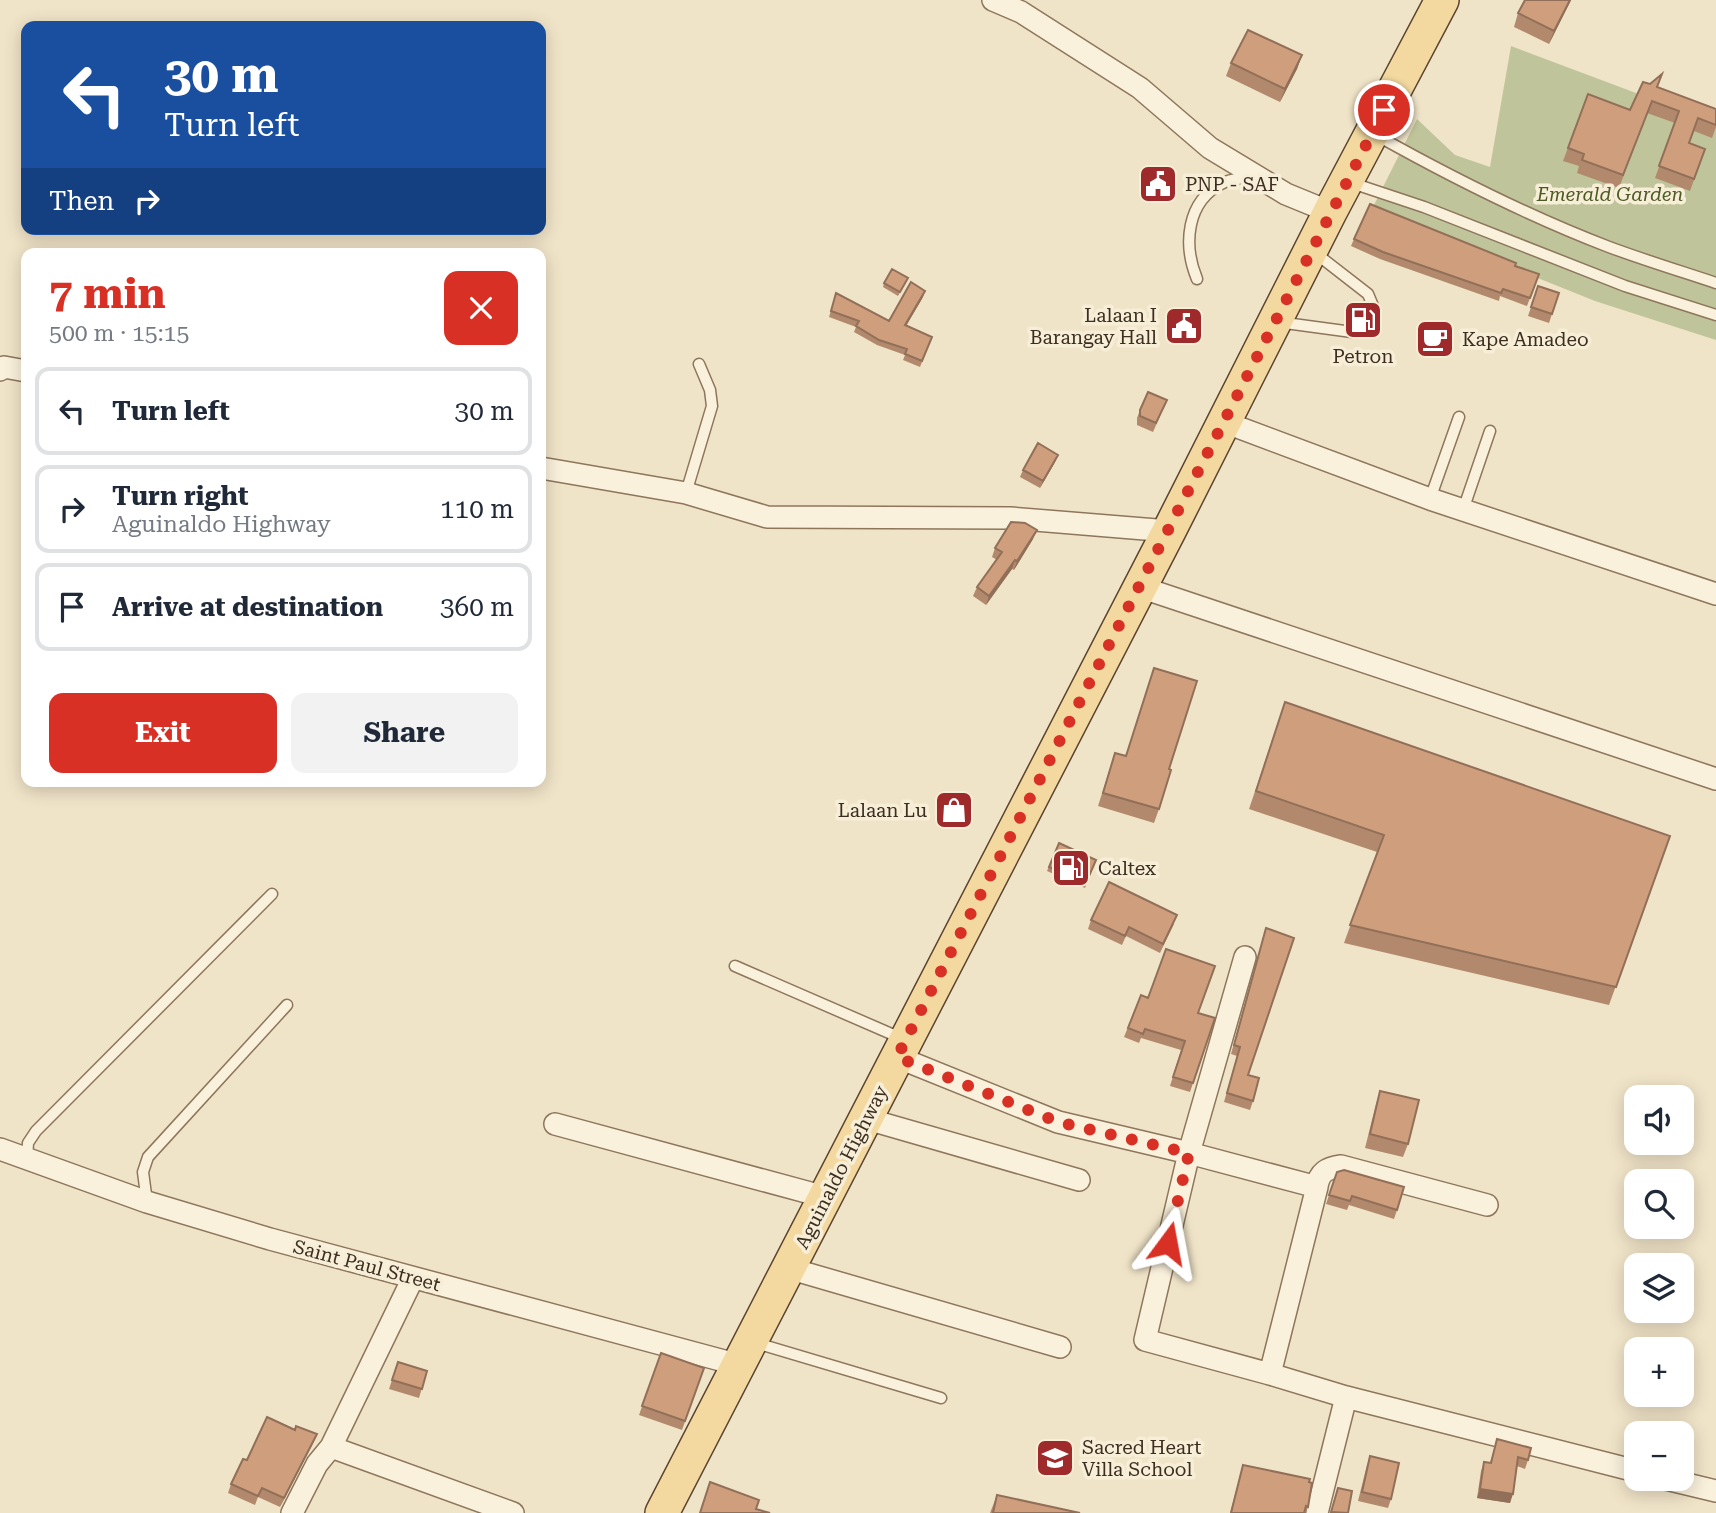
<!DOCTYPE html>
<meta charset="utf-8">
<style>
:root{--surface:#fff;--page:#f2f2f3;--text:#1f2937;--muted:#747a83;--line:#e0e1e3;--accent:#d93025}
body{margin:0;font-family:"Roboto Serif",serif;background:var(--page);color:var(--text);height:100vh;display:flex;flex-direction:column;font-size:26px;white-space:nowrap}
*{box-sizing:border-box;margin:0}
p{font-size:23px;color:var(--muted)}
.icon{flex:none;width:38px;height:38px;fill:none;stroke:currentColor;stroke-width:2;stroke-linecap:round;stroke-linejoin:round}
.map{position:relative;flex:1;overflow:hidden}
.drawer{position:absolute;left:21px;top:248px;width:525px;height:539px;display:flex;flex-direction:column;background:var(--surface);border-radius:14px;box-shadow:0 4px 18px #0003}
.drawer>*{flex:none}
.guide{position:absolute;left:21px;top:21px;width:525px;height:214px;border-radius:14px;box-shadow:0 4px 18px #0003;background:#1a4fa0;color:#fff;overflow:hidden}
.controls{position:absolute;left:1624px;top:1085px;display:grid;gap:14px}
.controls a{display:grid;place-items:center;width:70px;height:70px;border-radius:14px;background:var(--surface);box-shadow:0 4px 18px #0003;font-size:35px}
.pin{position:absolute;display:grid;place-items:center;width:60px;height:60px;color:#fff;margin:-30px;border:4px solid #fff;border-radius:50%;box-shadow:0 2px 7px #0007}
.me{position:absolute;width:77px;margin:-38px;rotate:13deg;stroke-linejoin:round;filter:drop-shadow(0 0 5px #0008)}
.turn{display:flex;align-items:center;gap:24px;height:147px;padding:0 28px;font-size:32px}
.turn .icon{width:91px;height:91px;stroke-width:2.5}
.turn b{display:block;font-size:49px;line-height:60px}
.then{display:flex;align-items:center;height:66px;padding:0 28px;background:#0003;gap:14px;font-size:26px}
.round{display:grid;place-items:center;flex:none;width:74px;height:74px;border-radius:14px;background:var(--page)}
.head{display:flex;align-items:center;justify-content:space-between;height:119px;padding:0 28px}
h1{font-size:42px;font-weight:700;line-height:52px;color:var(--accent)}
.button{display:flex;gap:14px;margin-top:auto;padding:14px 28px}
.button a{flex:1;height:80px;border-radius:14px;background:var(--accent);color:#fff;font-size:28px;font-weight:700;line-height:80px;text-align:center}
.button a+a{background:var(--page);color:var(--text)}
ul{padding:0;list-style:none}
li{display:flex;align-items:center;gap:21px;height:88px;margin:0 14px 10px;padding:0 14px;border:4px solid var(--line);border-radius:14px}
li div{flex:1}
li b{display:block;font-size:26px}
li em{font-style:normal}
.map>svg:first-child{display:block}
</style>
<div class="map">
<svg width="1716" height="1513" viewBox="0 0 1716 1513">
<rect width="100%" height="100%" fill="#f0e4c8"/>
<!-- cemetery -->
<path fill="#bfc49a" d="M1511 46 1716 123V340L1595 301 1371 211 1417 119 1455 155 1490 167Z"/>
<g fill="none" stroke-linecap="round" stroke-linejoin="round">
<defs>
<path id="lane" d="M1376 135C1451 177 1528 216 1609 247 1644 260 1680 271 1716 283
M1349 182 1424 207 1625 286 1716 315
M1314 252 1368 294 1373 306
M1197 279C1183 245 1186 201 1223 183 1232 178 1246 178 1256 178
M1278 322 1352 332 1365 327
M686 493 712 406 710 390 699 364
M1430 499 1459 417
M1463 510 1490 431
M735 966 903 1039
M27 1158 28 1143 36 1131 272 894
M147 1202 143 1172 148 1157 287 1005
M756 1343 941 1398"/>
<path id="street" d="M993 0 1021 12 1140 88 1210 148 1286 194 1330 212
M0 370 4 367 26 371
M1224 422 1430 499 1716 594
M541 468 686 493 767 517 1010 518 1169 531
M1140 587 1716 779
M1245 957 1189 1153 1145 1340 1270 1374 1346 1397 1636 1471
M897 1057 1058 1122 1189 1153 1317 1187 1270 1374
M867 1119 1079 1180
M555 1124 825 1197
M0 1149 147 1202 270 1239 739 1365
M1317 1187C1319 1172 1327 1168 1341 1166L1487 1205
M788 1268 1060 1347
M331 1447 513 1513
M1666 1479 1716 1491
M292 1513 317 1464 331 1447 413 1278
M1317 1513 1346 1397"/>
<path id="primary" d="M662 1513 1169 531 1330 212 1442 0"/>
</defs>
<!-- lane casing -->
<use href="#lane" stroke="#8d765c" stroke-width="13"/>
<!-- street casing -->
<use href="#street" stroke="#8d765c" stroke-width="24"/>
<!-- primary casing -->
<use href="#primary" stroke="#5b4430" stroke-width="36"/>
<!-- lane -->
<use href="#lane" stroke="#faf1dc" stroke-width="10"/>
<!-- street -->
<use href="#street" stroke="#faf1dc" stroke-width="21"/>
<!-- primary -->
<use href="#primary" stroke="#f3d9a0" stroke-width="33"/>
</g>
<!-- wall -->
<path fill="#b2896c" d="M1571 0 1549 44 1514 27 1518 13Z
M1302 55 1297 69 1280 102 1226 76 1231 63Z
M1657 87 1716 109V127L1712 138 1694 131 1689 143 1705 149 1690 191 1655 178 1675 123 1647 113 1619 188 1577 173 1579 166 1563 161 1588 94 1630 110Z
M1354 239 1515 266 1539 274 1527 306 1500 296 1499 301 1380 259 1351 246Z
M906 282 898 296 883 287 884 283Z
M1538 286 1559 293 1549 323 1528 316Z
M836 293 889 321 923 297 906 326 932 337 920 367 903 360 905 355 877 345 854 332 856 327 829 317Z
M1167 400 1153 432 1137 425V418L1140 410Z
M1055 462 1040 488 1020 477 1023 470Z
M1033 539 1014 570 1012 569 986 605 973 596 977 587 997 560 992 557 995 548Z
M1154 668 1169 769 1159 809 1154 823 1098 806 1115 753 1126 756Z
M1285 702 1670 836 1609 1005 1344 943 1377 852 1249 809Z
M1059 843 1096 860 1085 888 1047 871Z
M1091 920 1174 924 1160 953 1126 936 1122 945 1088 929Z
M1266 928 1248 1075 1253 1101 1250 1110 1224 1102 1237 1056 1231 1054Z
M1141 995 1215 1018 1190 1092 1170 1086 1181 1050 1141 1038 1139 1043 1124 1037Z
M1380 1091 1408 1144 1403 1157 1365 1148 1376 1104Z
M1337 1172 1397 1210 1394 1219 1349 1205 1347 1210 1326 1204Z
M661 1353 704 1368 682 1430 639 1415Z
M398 1362 427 1371 419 1398 389 1389Z
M1497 1439 1528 1460 1525 1469 1517 1466 1510 1503 1477 1498 1481 1471 1484 1462 1490 1463Z
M313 1443 280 1507 258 1497 255 1505 228 1493 231 1484 247 1460Z
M1370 1456 1391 1499 1388 1508 1358 1501 1367 1465Z
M1243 1465 1308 1507 1305 1513H1230Z
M997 1495 1080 1513H990Z"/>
<!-- shaded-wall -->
<path fill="#916f58" d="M1570 0H1571L1549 44 1554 31Z
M1302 55 1297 69 1280 102 1285 89Z
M925 291 923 297 903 331 905 325Z
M1058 455 1055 462 1040 488 1043 481Z
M1037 530 1033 539 1014 570 1017 561Z
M1015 560 1012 569 986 605 989 596Z
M317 1434 313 1443 280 1507 284 1498Z
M1480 1489 1513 1494 1510 1503 1477 1498Z"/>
<!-- building -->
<path fill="#cf9f7d" stroke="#916f58" stroke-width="2" d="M1525 0H1570L1554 31 1518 13Z
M1248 30 1302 55 1285 89 1231 63Z
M1662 74 1657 87 1716 109V125L1698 118 1689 143 1705 149 1694 179 1659 166 1679 111 1652 101 1623 175 1582 160 1584 154 1568 148 1588 94 1630 110 1643 82 1650 84Z
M1370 204 1516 263 1515 266 1539 274 1530 298 1503 289 1501 293 1383 252 1354 239Z
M892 269 908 278 900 292 884 283Z
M911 282 925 291 905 325 932 337 922 361 905 354 907 349 879 340 856 326 859 321 831 311 836 293 889 321Z
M1538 286 1559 293 1552 314 1531 307Z
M1148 392 1167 400 1156 423 1140 416V410Z
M1038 443 1058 455 1043 481 1023 470Z
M1011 522 1025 523 1037 530 1017 561 1015 560 989 596 977 587 1002 552 995 548Z
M1154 668 1197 681 1169 769 1171 770 1159 809 1103 793 1115 753 1126 756Z
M1285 702 1670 836 1616 987 1350 925 1384 835 1256 791Z
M1059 843 1096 860 1086 883 1049 867Z
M1109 882 1177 915 1163 944 1129 927 1125 936 1091 920Z
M1266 928 1294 938 1248 1075 1259 1078 1253 1101 1227 1093 1240 1047 1234 1045Z
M1166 949 1215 966 1198 1013 1215 1018 1193 1083 1173 1077 1185 1041 1145 1029 1143 1034 1128 1028 1141 995 1148 998Z
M1380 1091 1419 1100 1408 1144 1370 1134Z
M1344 1170 1404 1187 1397 1210 1352 1196 1350 1201 1329 1195 1337 1172Z
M661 1353 704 1368 685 1421 642 1406Z
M398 1362 427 1371 422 1389 392 1380Z
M267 1417 295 1430 296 1426 317 1434 284 1498 262 1488 258 1496 231 1484 243 1459 247 1460Z
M1497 1439 1531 1448 1528 1460 1518 1457 1513 1494 1480 1489 1484 1462 1491 1463Z
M1370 1456 1399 1463 1391 1499 1362 1492Z
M1243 1465 1310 1479 1309 1482 1312 1483 1308 1507 1306 1506 1304 1513H1231Z
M710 1482 759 1500 756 1509 770 1513H700Z
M1338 1488 1352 1491 1348 1513 1331 1512Z
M997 1495 1080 1513H993Z"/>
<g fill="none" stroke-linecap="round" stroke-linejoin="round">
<!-- route -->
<path stroke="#d93025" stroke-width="12" stroke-dasharray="0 21.6" d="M1168 1243 1189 1153 1058 1122 897 1057 1384 110"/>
</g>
<!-- icons -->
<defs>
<symbol id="civic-square" viewBox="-11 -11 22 22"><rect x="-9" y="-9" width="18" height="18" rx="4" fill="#9e2a2b" stroke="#f7eed8"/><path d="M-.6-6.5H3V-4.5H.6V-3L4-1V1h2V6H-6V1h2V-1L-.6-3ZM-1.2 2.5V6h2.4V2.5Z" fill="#fff"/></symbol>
<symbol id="fuel-square" viewBox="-11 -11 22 22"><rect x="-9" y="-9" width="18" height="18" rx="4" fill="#9e2a2b" stroke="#f7eed8"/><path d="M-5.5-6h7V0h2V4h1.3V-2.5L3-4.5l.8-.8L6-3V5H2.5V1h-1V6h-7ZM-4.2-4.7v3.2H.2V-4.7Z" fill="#fff"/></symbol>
<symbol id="cafe-square" viewBox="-11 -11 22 22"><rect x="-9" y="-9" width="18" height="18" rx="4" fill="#9e2a2b" stroke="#f7eed8"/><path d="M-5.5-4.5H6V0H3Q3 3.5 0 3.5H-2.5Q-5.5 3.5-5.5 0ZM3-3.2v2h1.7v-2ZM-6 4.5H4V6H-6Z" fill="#fff"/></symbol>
<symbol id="shop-square" viewBox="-11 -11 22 22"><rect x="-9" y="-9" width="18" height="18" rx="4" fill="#9e2a2b" stroke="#f7eed8"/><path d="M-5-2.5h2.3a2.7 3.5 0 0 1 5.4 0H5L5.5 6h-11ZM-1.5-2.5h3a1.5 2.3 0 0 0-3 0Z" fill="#fff"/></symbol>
<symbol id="school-square" viewBox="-11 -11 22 22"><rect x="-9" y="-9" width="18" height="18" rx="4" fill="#9e2a2b" stroke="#f7eed8"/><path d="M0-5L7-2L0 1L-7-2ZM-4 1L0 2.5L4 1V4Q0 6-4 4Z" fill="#fff"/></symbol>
</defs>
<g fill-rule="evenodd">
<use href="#civic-square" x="1136" y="162" width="44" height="44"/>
<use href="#fuel-square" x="1341" y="298" width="44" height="44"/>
<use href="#civic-square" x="1162" y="304" width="44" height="44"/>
<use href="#cafe-square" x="1413" y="317" width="44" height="44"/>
<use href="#shop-square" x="932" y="788" width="44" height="44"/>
<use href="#fuel-square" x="1049" y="846" width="44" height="44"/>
<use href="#school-square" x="1033" y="1436" width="44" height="44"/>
</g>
<g text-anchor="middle" stroke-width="7" stroke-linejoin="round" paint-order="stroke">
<!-- poi labels -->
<g font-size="19" fill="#3d2e20" stroke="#f7eed8" text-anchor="start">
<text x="1185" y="191">PNP - SAF</text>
<text x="1157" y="322" text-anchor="end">Lalaan I<tspan x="1157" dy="22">Barangay Hall</tspan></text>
<text x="1462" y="346">Kape Amadeo</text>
<text x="1363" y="363" text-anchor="middle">Petron</text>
<text x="927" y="817" text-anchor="end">Lalaan Lu</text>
<text x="1098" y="875">Caltex</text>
<text x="1082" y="1454">Sacred Heart<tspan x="1082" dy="22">Villa School</tspan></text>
</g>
<!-- park labels -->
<g font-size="19" font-style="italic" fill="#4d5a26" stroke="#f7eed8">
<text x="1610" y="201">Emerald Garden</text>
</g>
<!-- street labels -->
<g font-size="19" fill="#3d2e20" stroke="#f7eed8">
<text transform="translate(841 1167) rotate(-63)" y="7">Aguinaldo Highway</text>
<text transform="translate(367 1265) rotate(15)" y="7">Saint Paul Street</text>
</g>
</g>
</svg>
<div class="controls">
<a><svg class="icon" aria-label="sound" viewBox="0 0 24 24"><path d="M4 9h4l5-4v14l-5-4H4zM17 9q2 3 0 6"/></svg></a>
<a><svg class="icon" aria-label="search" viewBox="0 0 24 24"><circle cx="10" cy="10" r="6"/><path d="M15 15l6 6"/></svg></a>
<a><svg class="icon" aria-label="layers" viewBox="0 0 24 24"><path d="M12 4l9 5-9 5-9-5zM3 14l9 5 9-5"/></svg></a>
<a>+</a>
<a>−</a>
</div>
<div class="pin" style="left:1384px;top:110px;background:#d93025"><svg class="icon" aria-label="arrive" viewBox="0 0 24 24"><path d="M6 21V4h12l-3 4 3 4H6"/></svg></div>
<svg class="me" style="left:1168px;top:1243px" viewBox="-20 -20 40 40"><path d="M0-17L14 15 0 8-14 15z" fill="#d93025" stroke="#fff" stroke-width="4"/></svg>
<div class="guide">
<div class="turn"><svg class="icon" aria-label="left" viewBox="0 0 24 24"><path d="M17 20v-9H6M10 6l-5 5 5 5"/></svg><div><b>30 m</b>Turn left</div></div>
<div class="then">Then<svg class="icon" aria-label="right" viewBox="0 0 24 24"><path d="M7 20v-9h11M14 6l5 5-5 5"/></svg></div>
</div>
<section class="drawer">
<div class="head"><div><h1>7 min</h1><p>500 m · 15:15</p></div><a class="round" style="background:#d93025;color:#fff"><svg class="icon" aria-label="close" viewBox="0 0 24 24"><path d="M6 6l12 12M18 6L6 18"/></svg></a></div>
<ul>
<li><svg class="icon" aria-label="left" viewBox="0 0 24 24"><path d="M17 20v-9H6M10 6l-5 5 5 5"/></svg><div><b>Turn left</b></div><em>30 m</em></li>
<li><svg class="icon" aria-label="right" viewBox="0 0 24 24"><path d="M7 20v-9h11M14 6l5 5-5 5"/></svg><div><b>Turn right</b><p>Aguinaldo Highway</p></div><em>110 m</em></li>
<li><svg class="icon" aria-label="arrive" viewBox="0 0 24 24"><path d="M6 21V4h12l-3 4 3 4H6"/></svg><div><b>Arrive at destination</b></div><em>360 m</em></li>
</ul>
<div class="button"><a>Exit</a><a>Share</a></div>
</section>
</div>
